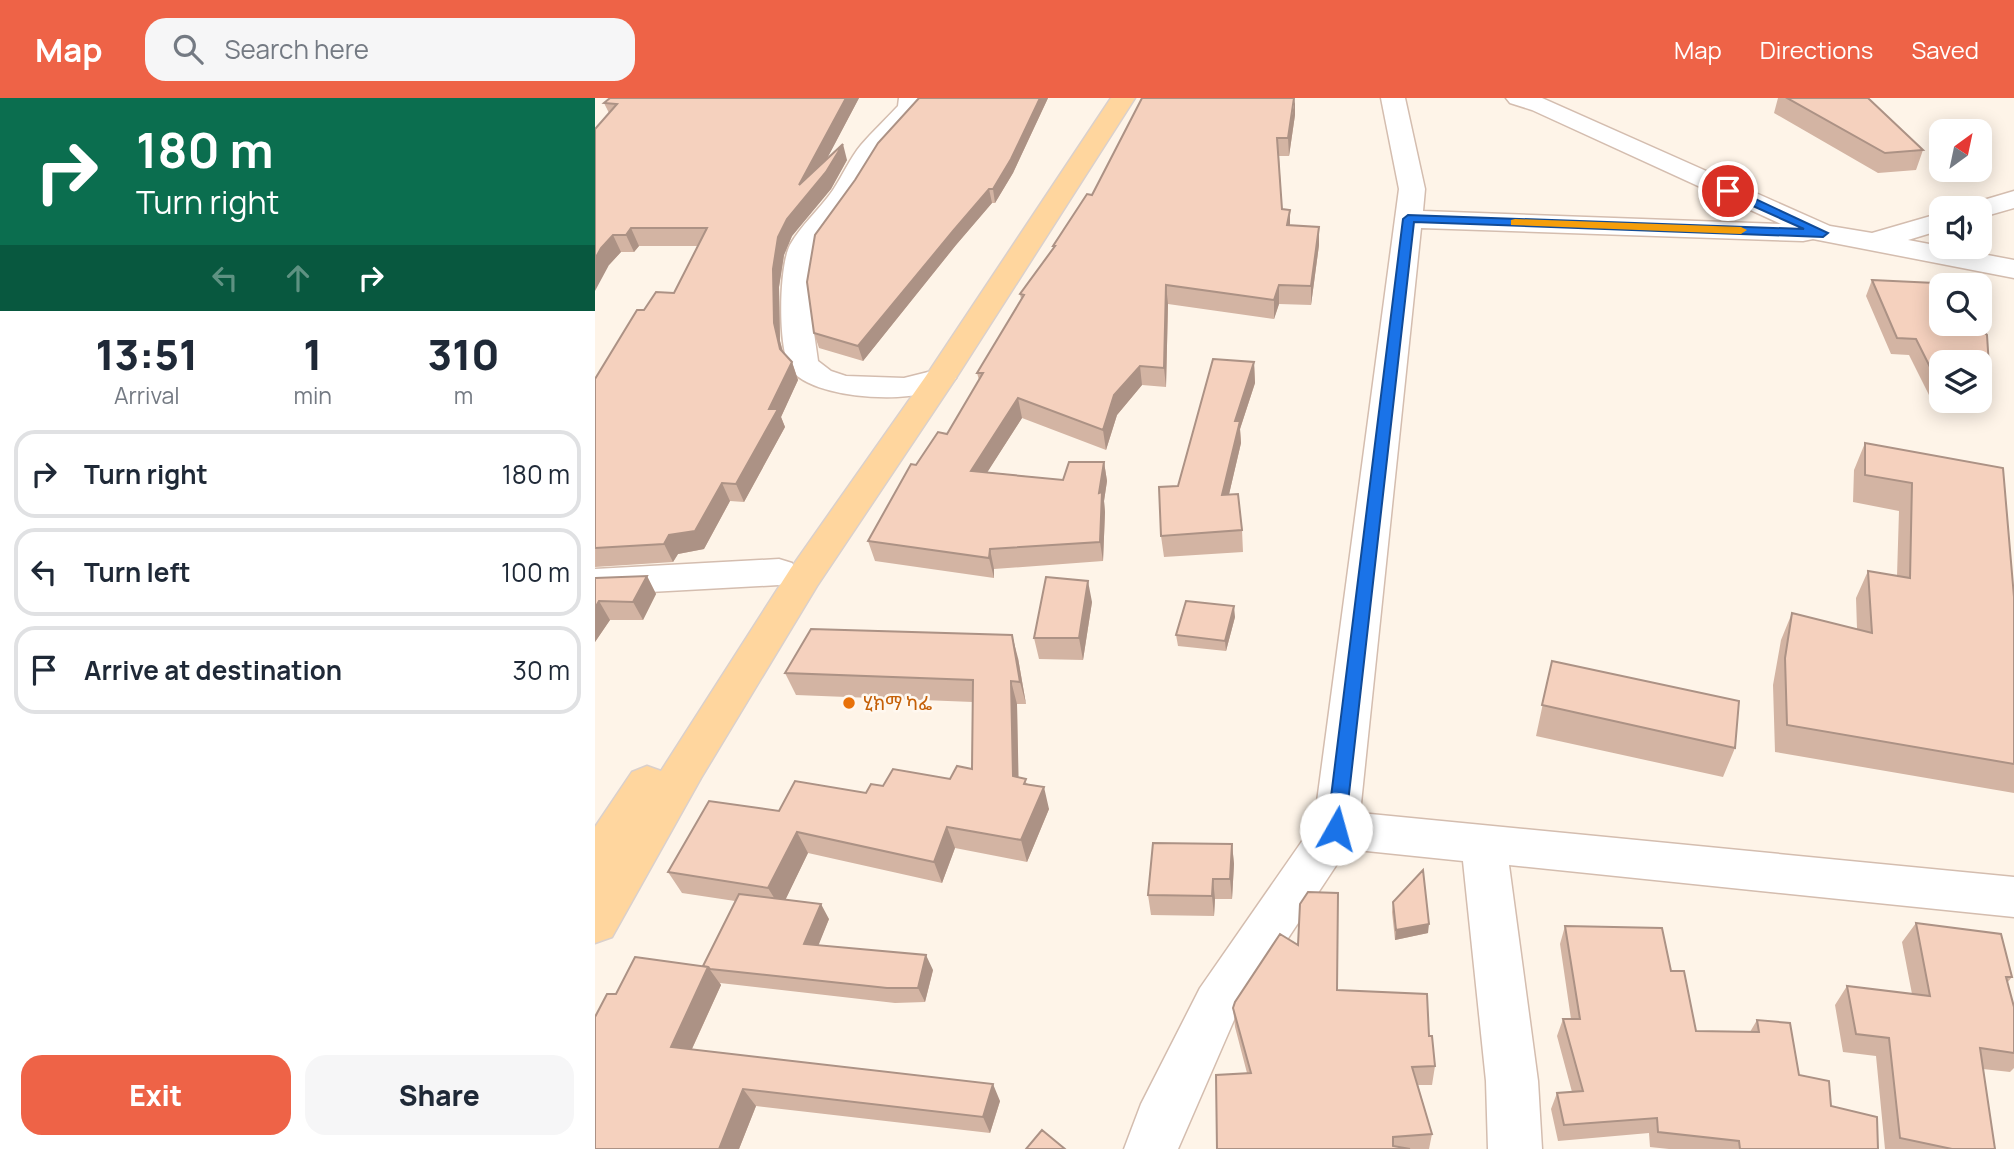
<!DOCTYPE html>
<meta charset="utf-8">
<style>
:root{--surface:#fff;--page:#f6f6f7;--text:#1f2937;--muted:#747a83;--line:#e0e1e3;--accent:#ee6347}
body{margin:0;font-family:Manrope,"Noto Sans Ethiopic",sans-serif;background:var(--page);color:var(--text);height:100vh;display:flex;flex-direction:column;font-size:26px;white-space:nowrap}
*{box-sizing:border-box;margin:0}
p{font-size:23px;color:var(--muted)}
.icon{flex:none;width:38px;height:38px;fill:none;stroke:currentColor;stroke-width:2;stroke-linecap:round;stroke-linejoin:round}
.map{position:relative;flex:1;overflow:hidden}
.details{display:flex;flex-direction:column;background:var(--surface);width:595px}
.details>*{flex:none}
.top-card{background:#0b6e4f;color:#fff;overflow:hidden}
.needle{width:46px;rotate:33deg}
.fabs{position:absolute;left:1334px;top:21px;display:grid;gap:14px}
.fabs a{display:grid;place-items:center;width:63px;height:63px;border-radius:14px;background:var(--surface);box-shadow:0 4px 18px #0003;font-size:35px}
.pin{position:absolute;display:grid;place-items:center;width:60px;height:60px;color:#fff;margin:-30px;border:4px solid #fff;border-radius:50%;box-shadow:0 2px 7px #0007}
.me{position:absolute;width:77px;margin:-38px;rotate:7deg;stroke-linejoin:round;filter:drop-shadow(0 0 5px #0008)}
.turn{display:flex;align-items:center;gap:24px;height:147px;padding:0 21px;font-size:32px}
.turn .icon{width:91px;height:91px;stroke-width:2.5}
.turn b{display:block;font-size:49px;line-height:60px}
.lanes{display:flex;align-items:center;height:66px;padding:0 21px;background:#0003;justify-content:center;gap:35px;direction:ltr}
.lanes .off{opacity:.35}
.eta{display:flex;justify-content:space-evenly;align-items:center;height:119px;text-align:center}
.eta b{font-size:42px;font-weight:800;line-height:49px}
.button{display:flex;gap:14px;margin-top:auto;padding:14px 21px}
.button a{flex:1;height:80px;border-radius:21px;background:var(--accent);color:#fff;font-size:28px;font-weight:800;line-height:80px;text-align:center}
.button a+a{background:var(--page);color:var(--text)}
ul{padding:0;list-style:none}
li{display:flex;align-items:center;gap:21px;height:88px;margin:0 14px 10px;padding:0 7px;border:4px solid var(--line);border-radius:21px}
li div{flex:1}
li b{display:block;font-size:26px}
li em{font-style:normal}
header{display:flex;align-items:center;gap:42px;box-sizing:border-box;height:98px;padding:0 35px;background:var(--accent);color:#fff}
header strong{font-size:33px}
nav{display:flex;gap:38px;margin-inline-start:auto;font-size:24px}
.search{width:490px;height:63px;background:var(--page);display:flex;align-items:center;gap:18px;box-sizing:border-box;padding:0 24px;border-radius:21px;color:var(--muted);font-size:26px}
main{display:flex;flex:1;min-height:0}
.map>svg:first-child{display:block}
</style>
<header>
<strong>Map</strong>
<div class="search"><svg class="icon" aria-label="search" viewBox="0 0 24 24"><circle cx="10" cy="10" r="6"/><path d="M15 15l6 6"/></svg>Search here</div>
<nav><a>Map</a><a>Directions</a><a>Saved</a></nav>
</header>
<main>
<section class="details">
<div class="top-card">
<div class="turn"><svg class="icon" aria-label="right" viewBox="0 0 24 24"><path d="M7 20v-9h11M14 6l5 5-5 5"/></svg><div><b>180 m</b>Turn right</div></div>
<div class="lanes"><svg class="icon off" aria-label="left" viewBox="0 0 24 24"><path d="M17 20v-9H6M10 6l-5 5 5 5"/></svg><svg class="icon off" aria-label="ahead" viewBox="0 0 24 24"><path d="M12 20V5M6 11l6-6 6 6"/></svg><svg class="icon" aria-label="right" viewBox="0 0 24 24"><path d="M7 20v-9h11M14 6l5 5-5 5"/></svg></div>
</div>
<div class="eta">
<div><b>13:51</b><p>Arrival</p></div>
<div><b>1</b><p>min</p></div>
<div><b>310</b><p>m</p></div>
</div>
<ul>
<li><svg class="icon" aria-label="right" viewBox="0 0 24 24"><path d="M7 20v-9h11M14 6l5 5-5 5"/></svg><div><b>Turn right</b></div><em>180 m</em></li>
<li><svg class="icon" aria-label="left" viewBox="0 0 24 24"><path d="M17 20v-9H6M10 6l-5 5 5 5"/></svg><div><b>Turn left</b></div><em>100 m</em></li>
<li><svg class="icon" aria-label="arrive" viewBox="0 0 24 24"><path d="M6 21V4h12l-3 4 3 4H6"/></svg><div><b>Arrive at destination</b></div><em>30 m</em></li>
</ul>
<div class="button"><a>Exit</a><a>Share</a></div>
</section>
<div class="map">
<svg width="1419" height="1051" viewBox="0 0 1419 1051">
<rect width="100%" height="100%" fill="#fef4e8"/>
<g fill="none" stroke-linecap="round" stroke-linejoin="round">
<defs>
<path id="minor" d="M304 0H328L327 10 284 57 262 95 222 150 214 199 223 263 236 273 251 278 309 280 345 271 356 273 361 280C340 310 211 304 194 268 183 245 184 169 195 147 206 127 225 111 238 92 248 77 255 60 266 47 278 33 291 21 303 8Z
M786 0H810L830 91 828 113 1186 126 937 12 915 5 911 0H947L1235 128 1277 135 1346 115V132L1313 142 1419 162V180L1218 141 1208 143 826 130 765 715 1419 779V819L914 767 943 983 947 1051H893L891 983 868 763 752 751 639 922 583 1051H529L546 1006 605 890 719 726 804 91Z
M1419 93V110L1384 120V110H1372L1375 106Z
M184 461 197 465 203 474 197 483 184 487 0 497V471Z"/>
<path id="major" d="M516 0H540L361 280 222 488 106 680 17 839 0 845V729L37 674 52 668 66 673 196 470 331 278Z"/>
</defs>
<!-- minor casing -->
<use href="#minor" stroke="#d4bdaf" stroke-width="3"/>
<!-- major casing -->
<use href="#major" stroke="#dad0cc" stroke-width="3"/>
<!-- minor -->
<use href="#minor" fill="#fff" fill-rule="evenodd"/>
<!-- major -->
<use href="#major" fill="#ffd69e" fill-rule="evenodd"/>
</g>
<!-- wall -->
<path fill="#d3b4a3" d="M15 0H264L232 60 252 62 236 91 197 138 189 157 184 189 185 243 188 254 197 264 203 282 186 319 190 329 149 404 135 403 109 451 83 456 78 464 0 469V281L49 212 79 195 103 148H44L39 154H26L14 167V15L9 5Z
M324 0H453L418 75 400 105H397L361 147 268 263 224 250 219 235Z
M1183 0H1273L1328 52 1321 72 1283 75 1179 15Z
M700 17 694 58H684L687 111 695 112V128L724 147 716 207 684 206 679 221 573 206 571 289 547 287 522 317 511 352 427 320 392 374 468 382 509 364 512 383 509 403 510 414 508 463 399 471V480L280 463 273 443 321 367 352 336 384 282 382 275 426 201 425 196 458 151V148L497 97Z
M1277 182 1361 186 1362 187H1346V226H1381L1392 237 1395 284 1388 301H1384V264H1346V300L1335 299 1314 257 1296 256 1271 198Z
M659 264 660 285 645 331 646 345 634 396 647 432 648 454 569 459 566 438 583 388Z
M1270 345 1408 370 1419 499V695L1180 654 1178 587 1186 542 1197 515 1262 531 1261 500 1273 473 1302 478 1304 413 1258 404 1259 372Z
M52 478 61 496 48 522H15L0 544V480Z
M497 504 488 562 444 561 439 540Z
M640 519 631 553 583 548 581 537Z
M423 560 431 606H422L423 679 433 686 454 711 432 764 360 750 347 785 213 755 190 802 234 821 223 847 338 872 330 904 300 905 125 885 126 887 97 951 405 1003 395 1035 161 1008 144 1051H0L21 896 108 868 140 803 87 795 73 774 184 713 271 695 288 688 355 681 377 671 378 604 201 597 190 575Z
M957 563 1140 650 1128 679 941 638Z
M637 746 639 766 637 801H620L619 818 556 817 553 797Z
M798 804 833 835 800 842 797 814Z
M1321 825 1417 879 1412 885 1419 909V970L1415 974 1388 971 1400 1051H1290L1281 958 1248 954 1240 907 1252 888 1317 896 1307 844Z
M970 828 1076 873 1101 933 1155 934 1162 922 1204 977 1236 1008 1283 1051H1074L1055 1049 1054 1035 963 1043 956 1011 962 995 977 994 962 938 968 921H976L965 846Z
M742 892 834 938 840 968 837 987H823L837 1036 834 1051H622L652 975 640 929 638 910Z"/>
<!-- shaded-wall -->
<path fill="#ac9285" d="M251 0H264L215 93 248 46 252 62 236 91 197 138 189 157 184 189 185 243 192 269 185 251 179 225 178 171 183 139 204 87Z
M445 0H453L418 75 400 105 398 91Z
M700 0V17L694 58 693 40Z
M394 91 397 105 361 147 268 263 263 248 358 133Z
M695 112V130L692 127Z
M724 129V147L716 207V188Z
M36 130 44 148 39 154 31 137Z
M18 137 26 154 14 167 0 193V161L6 150Z
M571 187 573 206 571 289 569 270Z
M684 187V206L679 221V202Z
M197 264 203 282 186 319 190 329 149 404 141 386 174 311Z
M659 264 660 285 645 331 646 345 629 418 627 397 640 323Z
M545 268 547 287 522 317 511 352 508 332 519 297Z
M423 300 427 320 381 392 376 373Z
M509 364 512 383 509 403 510 414 508 463 505 444 504 395Z
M127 385 135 403 109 451 83 456 78 464 69 446 74 437Z
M395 451 399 471V480L394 460Z
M52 478 61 496 48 522 38 504Z
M493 483 497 504 488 562 484 540Z
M4 503 15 522 0 544V510Z
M639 508 640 519 631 553 630 543Z
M417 537 423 560 431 606 425 584Z
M416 583 422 606 424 700 418 678Z
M449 689 454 711 432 764 426 742Z
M352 729 360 750 347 785 339 764Z
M202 734 213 755 186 811 173 790Z
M637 746 639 766 637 801 635 781Z
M618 781 620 801 619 818 617 798Z
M226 806 234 821 218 861 209 846Z
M834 826 833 835 800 842 801 832Z
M331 857 338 872 330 904 323 890Z
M113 869 126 887 90 966 76 949Z
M398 986 405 1003 395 1035 388 1019Z
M148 991 161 1008 144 1051H124Z"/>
<!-- building -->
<path fill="#f5d1be" stroke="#ac9285" stroke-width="2" d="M15 0H251L204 87 248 46 231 74 192 121 183 139 178 171 179 225 185 251 197 264 174 311H183L141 386 127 385 100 433 74 437 69 446 0 450V281L42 212H49L61 194 79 195 112 130H36L31 137H18L6 150 0 161V31L22 6 9 5Z
M324 0H445L416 61 398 91H394L358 133 263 248 219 235 212 184 220 137 260 82 283 45Z
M547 0H699L693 40H682L687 111 695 112 692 127 724 129 716 188 684 187 679 202 571 187 569 270 545 268 519 297 508 332 423 300 376 373 468 382 474 364H509L504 395 507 394 505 444 395 451 394 460 273 443 316 366 321 367 343 334 352 336 388 275H382L429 197 425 196 460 148H458L492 96 497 97Z
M1192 0H1273L1328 52 1290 55Z
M1277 182 1361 186 1362 187H1346V226H1381L1392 237 1395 284H1384V264H1346V283H1342L1321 241 1302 240Z
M618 261 659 264 640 323H645L627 397 643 396 647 432 566 438 564 389 583 388Z
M1270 345 1408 370 1419 499V666L1192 627 1190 560 1197 515 1277 535 1273 473 1315 480 1317 385 1270 377Z
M52 478 38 504 4 503 0 510V480Z
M451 479 493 483 484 540H439Z
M591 503 639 508 630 543 581 537Z
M216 531 417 537 425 584 416 583 418 678 431 681 429 686 449 689 426 742 352 729 339 764 202 734 173 790 73 774 114 703 184 713 200 683 271 695 276 686 288 688 298 671 355 681 362 668 377 671 378 582 190 575Z
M957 563 1144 603 1140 650 947 607Z
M558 745 637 746 635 781H618L617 798 553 797Z
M828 772 834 826 801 832 798 804Z
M713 794 743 795 742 892 832 896 834 938H837L840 968 817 969 837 1036 798 1039V1048L815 1051H622L621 977 656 975 638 910 640 904 685 836 703 847 705 806Z
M144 796 226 806 209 846 331 857 323 890H292L115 871 113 869 108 868Z
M1321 825 1406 836 1417 879H1411L1419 909V955L1385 950 1400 1051H1357L1305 1040 1294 940 1261 936 1252 888 1335 898Z
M970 828 1067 830 1076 873H1089L1101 933 1164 934 1162 922 1195 925 1204 977 1234 983 1236 1008 1282 1019 1283 1051H1145L1144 1043 1063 1034 1062 1020 969 1027 962 995 988 993 968 921H985Z
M40 859 113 869 76 949 398 986 388 1019 148 991 124 1051H0V919L12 896H21Z
M447 1032 470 1051H431Z"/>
<!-- route -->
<path fill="#1a73e8" stroke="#114b97" stroke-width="2" d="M1129 90H1137L1233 135 1228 139 819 124 750 731 748 736 741 739 735 736 732 731 808 121 813 117 1209 131 1129 95Z"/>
<!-- slow -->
<path fill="#f59e0b" d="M920 121 1146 129 1152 132 1146 136 916 127V122Z"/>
<!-- markers -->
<circle fill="#e8710a" stroke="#fff8f0" stroke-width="2.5" cx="254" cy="605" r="7"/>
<g text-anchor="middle" stroke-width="5" stroke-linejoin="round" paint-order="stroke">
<!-- food labels -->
<g font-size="19" fill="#c56008" stroke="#fff8f0" text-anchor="start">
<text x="268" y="612">ሂክማ ካፌ</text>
</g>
</g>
</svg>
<div class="fabs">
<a><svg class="needle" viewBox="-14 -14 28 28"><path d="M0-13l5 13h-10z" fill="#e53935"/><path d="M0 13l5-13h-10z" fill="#747a83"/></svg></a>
<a><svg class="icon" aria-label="sound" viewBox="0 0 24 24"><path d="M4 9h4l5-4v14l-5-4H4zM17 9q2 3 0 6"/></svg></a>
<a><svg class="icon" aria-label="search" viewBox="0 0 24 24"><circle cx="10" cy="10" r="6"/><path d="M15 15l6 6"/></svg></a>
<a><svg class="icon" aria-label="layers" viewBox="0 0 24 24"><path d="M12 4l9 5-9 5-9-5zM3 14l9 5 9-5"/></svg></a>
</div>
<div class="pin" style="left:1133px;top:93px;background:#d93025"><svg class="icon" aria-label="arrive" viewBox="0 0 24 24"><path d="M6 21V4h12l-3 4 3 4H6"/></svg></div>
<svg class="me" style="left:741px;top:731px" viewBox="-20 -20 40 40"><circle r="19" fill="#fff"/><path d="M0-13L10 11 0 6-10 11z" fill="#1a73e8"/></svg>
</div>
</main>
